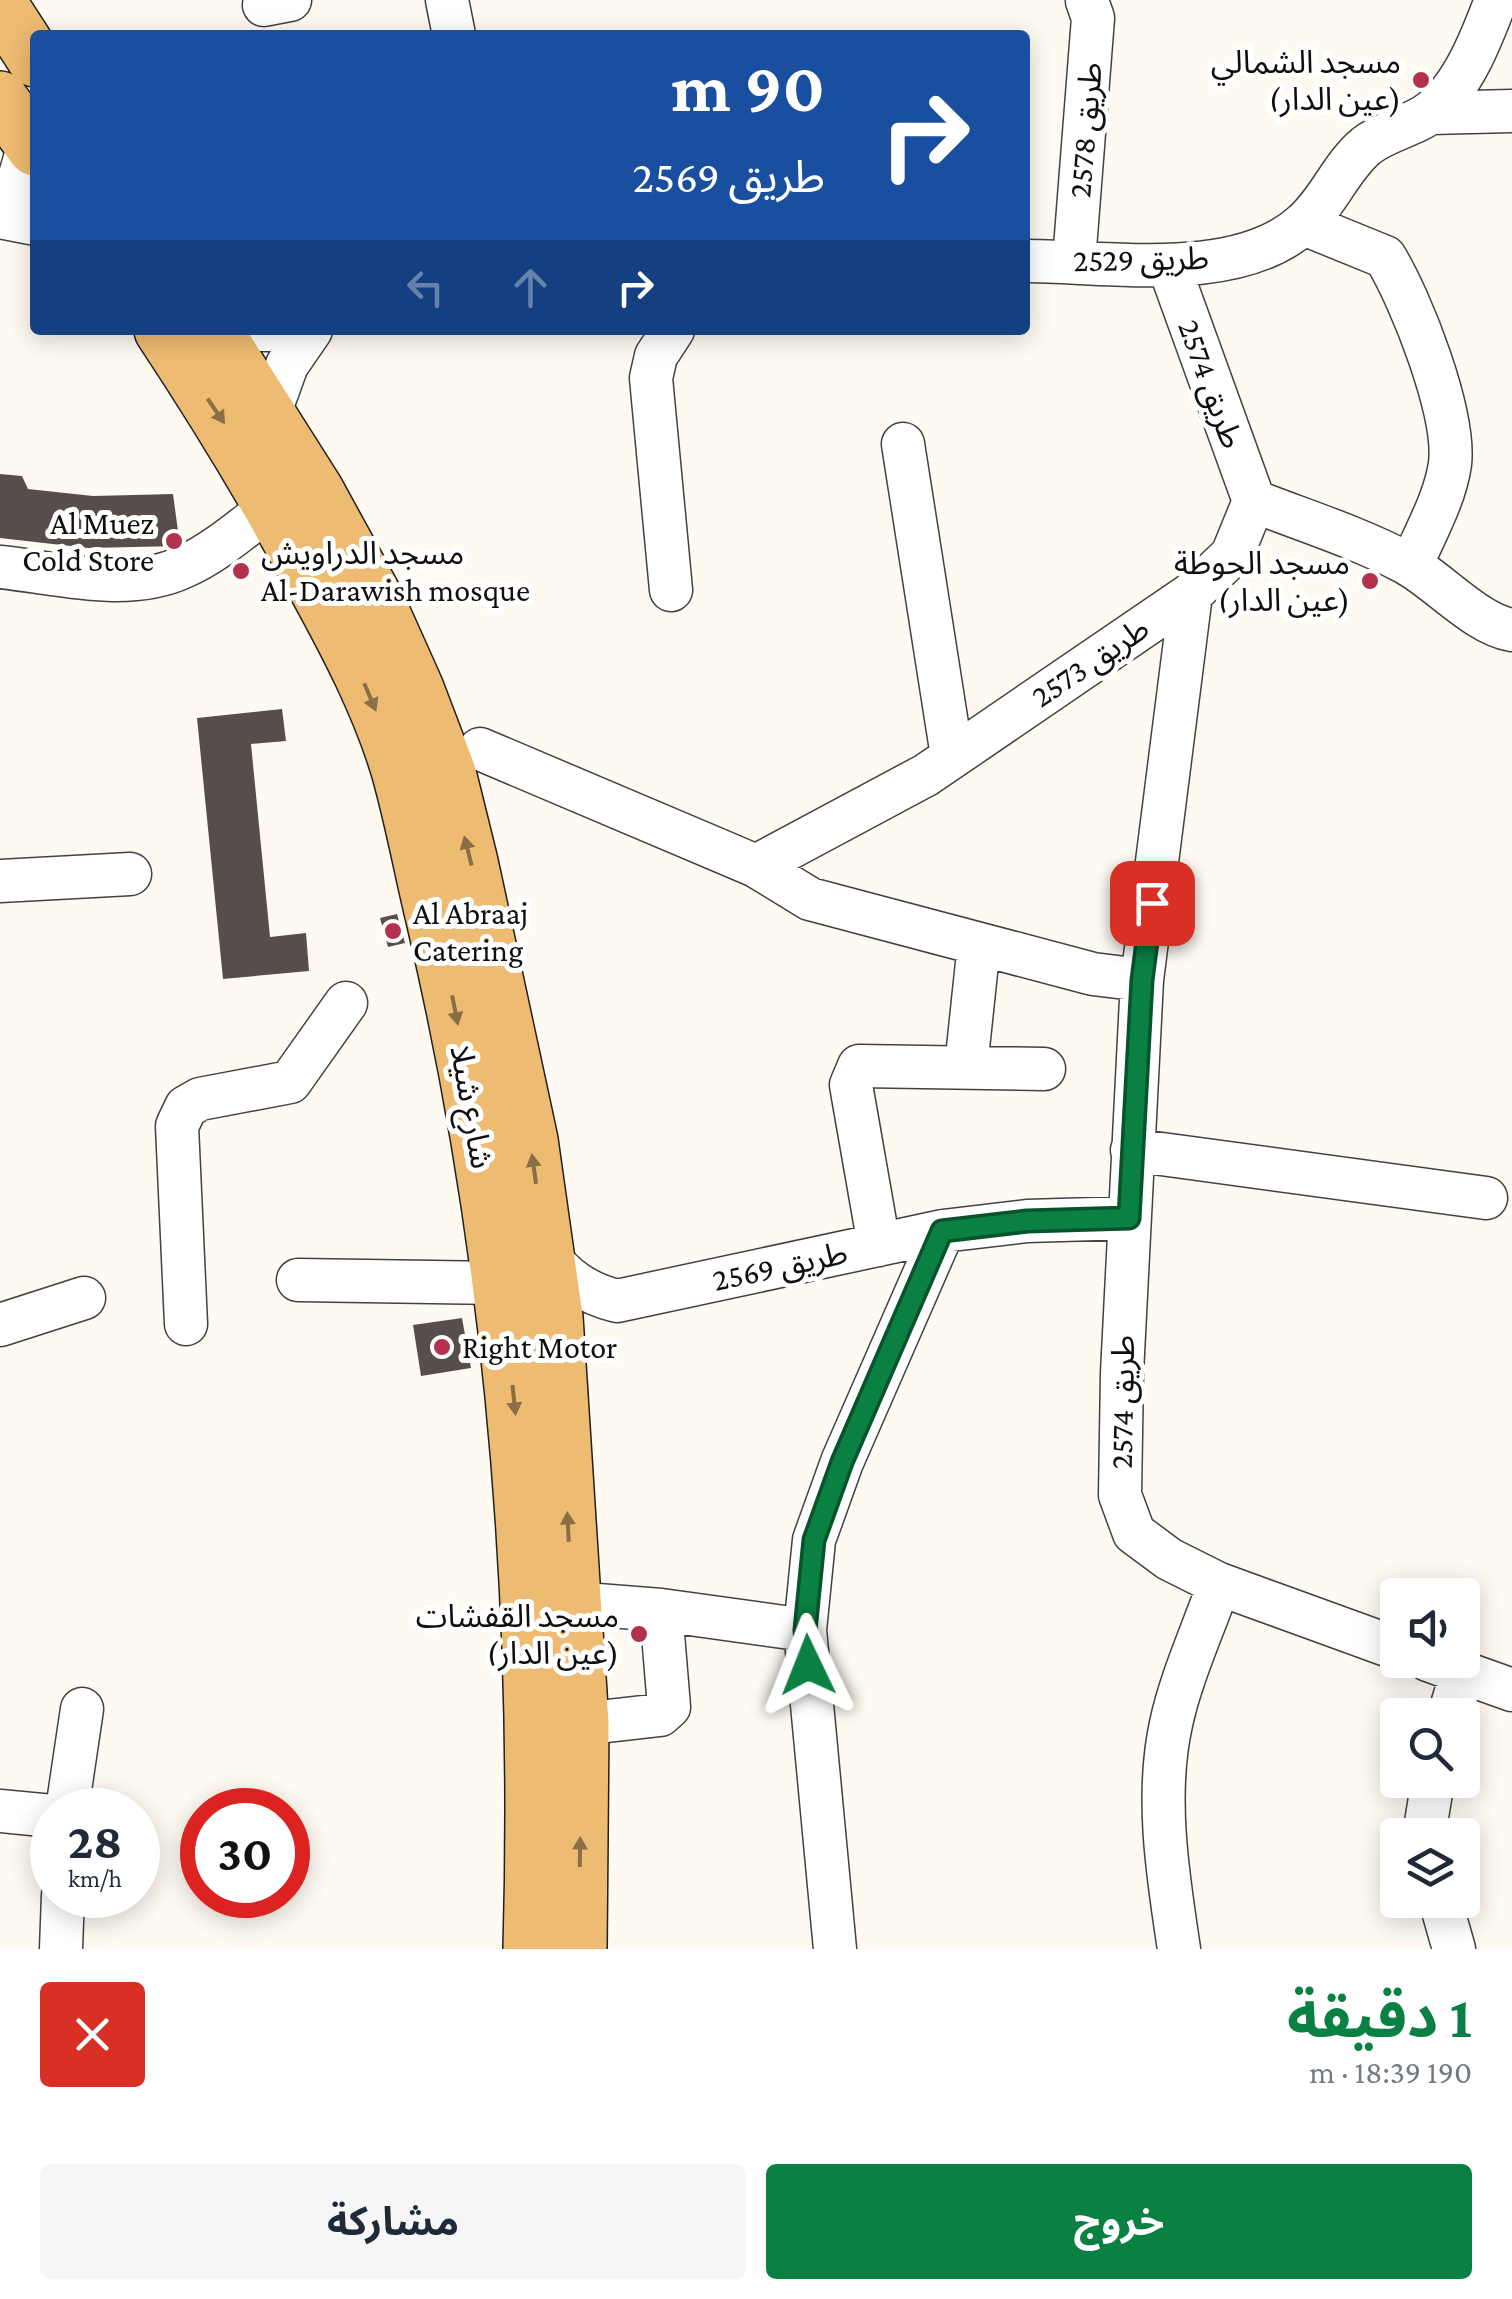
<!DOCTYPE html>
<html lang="ar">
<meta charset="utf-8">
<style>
:root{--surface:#fff;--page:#f6f6f7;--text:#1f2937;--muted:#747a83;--accent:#0b8043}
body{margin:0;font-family:"Crimson Pro","Noto Sans Arabic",serif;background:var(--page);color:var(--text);direction:rtl;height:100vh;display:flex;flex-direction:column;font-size:38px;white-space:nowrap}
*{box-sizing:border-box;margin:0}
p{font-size:32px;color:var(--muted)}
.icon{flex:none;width:55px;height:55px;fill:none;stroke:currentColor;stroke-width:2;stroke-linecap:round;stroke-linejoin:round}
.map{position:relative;height:1949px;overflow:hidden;direction:ltr}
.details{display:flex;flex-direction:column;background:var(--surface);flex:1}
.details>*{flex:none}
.banner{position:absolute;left:30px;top:30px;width:1000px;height:305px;border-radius:10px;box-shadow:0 5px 25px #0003;direction:rtl;background:#1a4fa0;color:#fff;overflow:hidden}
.controls{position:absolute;left:1380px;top:1578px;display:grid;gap:20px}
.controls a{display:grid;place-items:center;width:100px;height:100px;border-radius:10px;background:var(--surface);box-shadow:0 5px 25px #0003;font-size:50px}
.speed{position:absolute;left:30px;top:1788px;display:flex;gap:20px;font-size:50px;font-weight:700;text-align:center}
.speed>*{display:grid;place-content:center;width:130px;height:130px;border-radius:50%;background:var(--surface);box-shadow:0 5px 25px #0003;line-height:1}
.speed small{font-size:25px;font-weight:400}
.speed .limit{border:15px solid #d22;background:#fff;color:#111}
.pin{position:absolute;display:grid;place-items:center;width:85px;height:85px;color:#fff;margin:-42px;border-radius:20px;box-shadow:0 5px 15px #0006}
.me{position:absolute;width:110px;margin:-55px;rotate:358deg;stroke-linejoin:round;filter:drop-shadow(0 0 8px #0008)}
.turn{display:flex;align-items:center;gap:35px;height:210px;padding:0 40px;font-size:45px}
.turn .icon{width:130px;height:130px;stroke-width:2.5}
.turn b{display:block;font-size:70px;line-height:85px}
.lanes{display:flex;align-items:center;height:95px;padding:0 40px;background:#0003;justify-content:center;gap:50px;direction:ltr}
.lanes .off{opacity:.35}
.round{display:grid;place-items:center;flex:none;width:105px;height:105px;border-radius:10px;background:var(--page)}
.overview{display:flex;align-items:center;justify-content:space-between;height:170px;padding:0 40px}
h1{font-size:60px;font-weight:700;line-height:75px;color:var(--accent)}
.cta{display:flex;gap:20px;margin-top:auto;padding:20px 40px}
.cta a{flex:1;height:115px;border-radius:10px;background:var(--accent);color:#fff;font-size:40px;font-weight:700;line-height:115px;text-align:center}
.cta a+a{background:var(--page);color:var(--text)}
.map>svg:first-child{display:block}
</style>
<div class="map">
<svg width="1512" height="1949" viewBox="0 0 1512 1949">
<rect width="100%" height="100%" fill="#fefaf2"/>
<!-- building -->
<path fill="#574e4c" d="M0 474 22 476 28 489 93 496 173 494 180 546 88 548 0 538Z
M282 709 286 741 251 744 270 937 306 933 309 971 223 979 197 718Z
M397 914 405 943 388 947 380 918Z
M462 1318 471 1368 421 1376 413 1325Z"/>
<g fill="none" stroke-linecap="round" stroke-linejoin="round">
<defs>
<path id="minor" d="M447 0 454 35
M264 5 290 0
M1431 113 1512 111
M0 208 18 182 30 141
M0 217 35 224
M1304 224 1385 257C1412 301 1456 414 1450 464 1445 499 1425 533 1411 566
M1025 261C1108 261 1238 284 1304 223 1329 201 1341 167 1366 146 1386 130 1414 126 1432 111 1464 85 1482 37 1496 0
M1074 261 1093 18 1087 1
M1169 266 1254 501
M245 330H290
M269 415 287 365 311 330
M903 444 952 756
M1254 501C1305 521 1357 537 1406 563 1439 581 1476 624 1512 630
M0 567C58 573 128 593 183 567 215 553 244 527 272 506
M671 590 651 378 656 356 673 330
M1191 594 1142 980 1122 1373 1120 1495 1134 1533 1169 1559 1219 1584 1398 1649
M480 749 756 866 810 899 1093 974 1142 980
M756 866 926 775 1191 594 1232 555 1254 501
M0 881 130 874
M966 1067 979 944
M1132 1150 1486 1198
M879 1245 851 1085 859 1066 1044 1069
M546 1253C565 1279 586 1293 617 1301L943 1231 1027 1221 1129 1218
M298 1280 499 1283
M186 1324 177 1126 186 1107 200 1099 290 1082 346 1003
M0 1325 84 1298
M572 1603 661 1610 805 1630
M1428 1660 1512 1690
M1449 1715 1462 1672
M581 1724 660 1715 669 1707 661 1610
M67 1810 82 1709
M0 1811 52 1816
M1424 1835 1433 1780
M1440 1900 1454 1949
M61 1949 63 1895
M835 1949 805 1630 814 1540 842 1462 943 1231
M1179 1949C1168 1877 1155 1796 1171 1724 1181 1677 1203 1630 1219 1584"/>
<path id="major" d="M0 5 35 59
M0 99 35 148
M162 330C217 413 268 497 315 585 347 643 380 706 399 770 413 819 422 870 434 919 514 1256 541 1604 531 1949
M214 330 316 491 378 604 416 689 448 773 470 862 530 1140 555 1317 581 1724 579 1949"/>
</defs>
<!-- minor casing -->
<use href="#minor" stroke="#424242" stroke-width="45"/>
<!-- major casing -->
<use href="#major" stroke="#202020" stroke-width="58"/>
<!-- minor -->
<use href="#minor" stroke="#fff" stroke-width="42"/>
<!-- major -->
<use href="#major" stroke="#eebb72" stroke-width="55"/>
</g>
<!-- one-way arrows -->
<defs><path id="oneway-solid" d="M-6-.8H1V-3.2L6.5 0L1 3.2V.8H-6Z" transform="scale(2.5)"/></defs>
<g fill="#8a6e45">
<use href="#oneway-solid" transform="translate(216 411) rotate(56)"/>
<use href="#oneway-solid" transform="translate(370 697) rotate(67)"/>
<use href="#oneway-solid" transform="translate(468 851) rotate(-104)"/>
<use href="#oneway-solid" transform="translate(455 1010) rotate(79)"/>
<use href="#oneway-solid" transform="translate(534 1169) rotate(-98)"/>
<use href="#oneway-solid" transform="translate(514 1400) rotate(84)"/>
<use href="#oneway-solid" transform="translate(568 1527) rotate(-93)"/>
<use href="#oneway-solid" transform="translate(580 1852) rotate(-89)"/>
</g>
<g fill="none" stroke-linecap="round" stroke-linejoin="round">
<defs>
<path id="route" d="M808 1665 805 1630 814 1540 842 1462 942 1231 1027 1221 1129 1218 1142 980 1152 903"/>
</defs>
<!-- route casing -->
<use href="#route" stroke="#07532c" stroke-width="25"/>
<!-- route -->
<use href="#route" stroke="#0b8043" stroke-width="18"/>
</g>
<!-- markers -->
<g fill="#b4314d" stroke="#fff" stroke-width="4">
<circle cx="1421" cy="80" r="10"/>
<circle cx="174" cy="541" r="10"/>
<circle cx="241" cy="571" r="10"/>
<circle cx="1370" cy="581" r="10"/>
<circle cx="393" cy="931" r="10"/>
<circle cx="442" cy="1347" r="10"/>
<circle cx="639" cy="1634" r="10"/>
</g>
<g text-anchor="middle" stroke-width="10" stroke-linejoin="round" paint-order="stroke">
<!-- poi labels -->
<g font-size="32" fill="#0f0f0f" stroke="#fff" text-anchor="end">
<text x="1401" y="73">مسجد الشمالي<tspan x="1401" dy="37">(عين الدار)</tspan></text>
<text x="154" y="534">Al Muez<tspan x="154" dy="37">Cold Store</tspan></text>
<text x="261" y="564" text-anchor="start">مسجد الدراويش<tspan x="261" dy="37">Al-Darawish mosque</tspan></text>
<text x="1350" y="574">مسجد الحوطة<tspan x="1350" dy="37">(عين الدار)</tspan></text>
<text x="413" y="924" text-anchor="start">Al Abraaj<tspan x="413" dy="37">Catering</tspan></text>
<text x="462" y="1358" text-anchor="start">Right Motor</text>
<text x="619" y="1627">مسجد القفشات<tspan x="619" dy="37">(عين الدار)</tspan></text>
</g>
<!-- street labels -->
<g font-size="32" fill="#0f0f0f" stroke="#fff">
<text transform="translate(1085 130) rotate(-85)" y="11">طريق 2578</text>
<text transform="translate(1141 259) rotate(-1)" y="11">طريق 2529</text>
<text transform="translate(1211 384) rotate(70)" y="11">طريق 2574</text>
<text transform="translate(1090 662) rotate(-34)" y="11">طريق 2573</text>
<text transform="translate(472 1107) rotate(80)" y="11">شارع شيلا</text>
<text transform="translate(780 1266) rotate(-12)" y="11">طريق 2569</text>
<text transform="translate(1122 1402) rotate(-89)" y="11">طريق 2574</text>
</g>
</g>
</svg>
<div class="controls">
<a><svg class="icon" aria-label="sound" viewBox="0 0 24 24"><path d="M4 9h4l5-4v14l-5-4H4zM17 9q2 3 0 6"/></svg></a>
<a><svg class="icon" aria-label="search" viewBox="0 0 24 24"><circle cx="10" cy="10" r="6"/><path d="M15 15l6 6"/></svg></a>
<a><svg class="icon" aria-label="layers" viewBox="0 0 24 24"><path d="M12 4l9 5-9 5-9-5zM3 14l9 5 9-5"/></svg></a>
</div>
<div class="speed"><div>28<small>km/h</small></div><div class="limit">30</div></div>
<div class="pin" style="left:1152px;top:903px;background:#d93025"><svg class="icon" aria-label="arrive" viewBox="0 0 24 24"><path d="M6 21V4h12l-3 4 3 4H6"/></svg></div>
<svg class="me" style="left:808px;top:1665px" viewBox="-20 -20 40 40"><path d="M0-17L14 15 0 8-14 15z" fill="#0b8043" stroke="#fff" stroke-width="4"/></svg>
<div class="banner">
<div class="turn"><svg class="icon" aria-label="right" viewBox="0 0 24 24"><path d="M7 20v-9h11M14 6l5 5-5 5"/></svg><div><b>90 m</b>طريق 2569</div></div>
<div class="lanes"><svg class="icon off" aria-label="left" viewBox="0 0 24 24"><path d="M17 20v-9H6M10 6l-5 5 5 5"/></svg><svg class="icon off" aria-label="ahead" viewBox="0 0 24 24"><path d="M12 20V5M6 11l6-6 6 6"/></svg><svg class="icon" aria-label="right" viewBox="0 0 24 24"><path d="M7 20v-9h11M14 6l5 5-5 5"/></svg></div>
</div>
</div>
<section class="details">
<div class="overview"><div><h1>1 دقيقة</h1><p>190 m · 18:39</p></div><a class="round" style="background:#d93025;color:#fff"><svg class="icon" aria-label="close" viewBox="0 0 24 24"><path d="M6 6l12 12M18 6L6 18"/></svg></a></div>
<div class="cta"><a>خروج</a><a>مشاركة</a></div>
</section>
